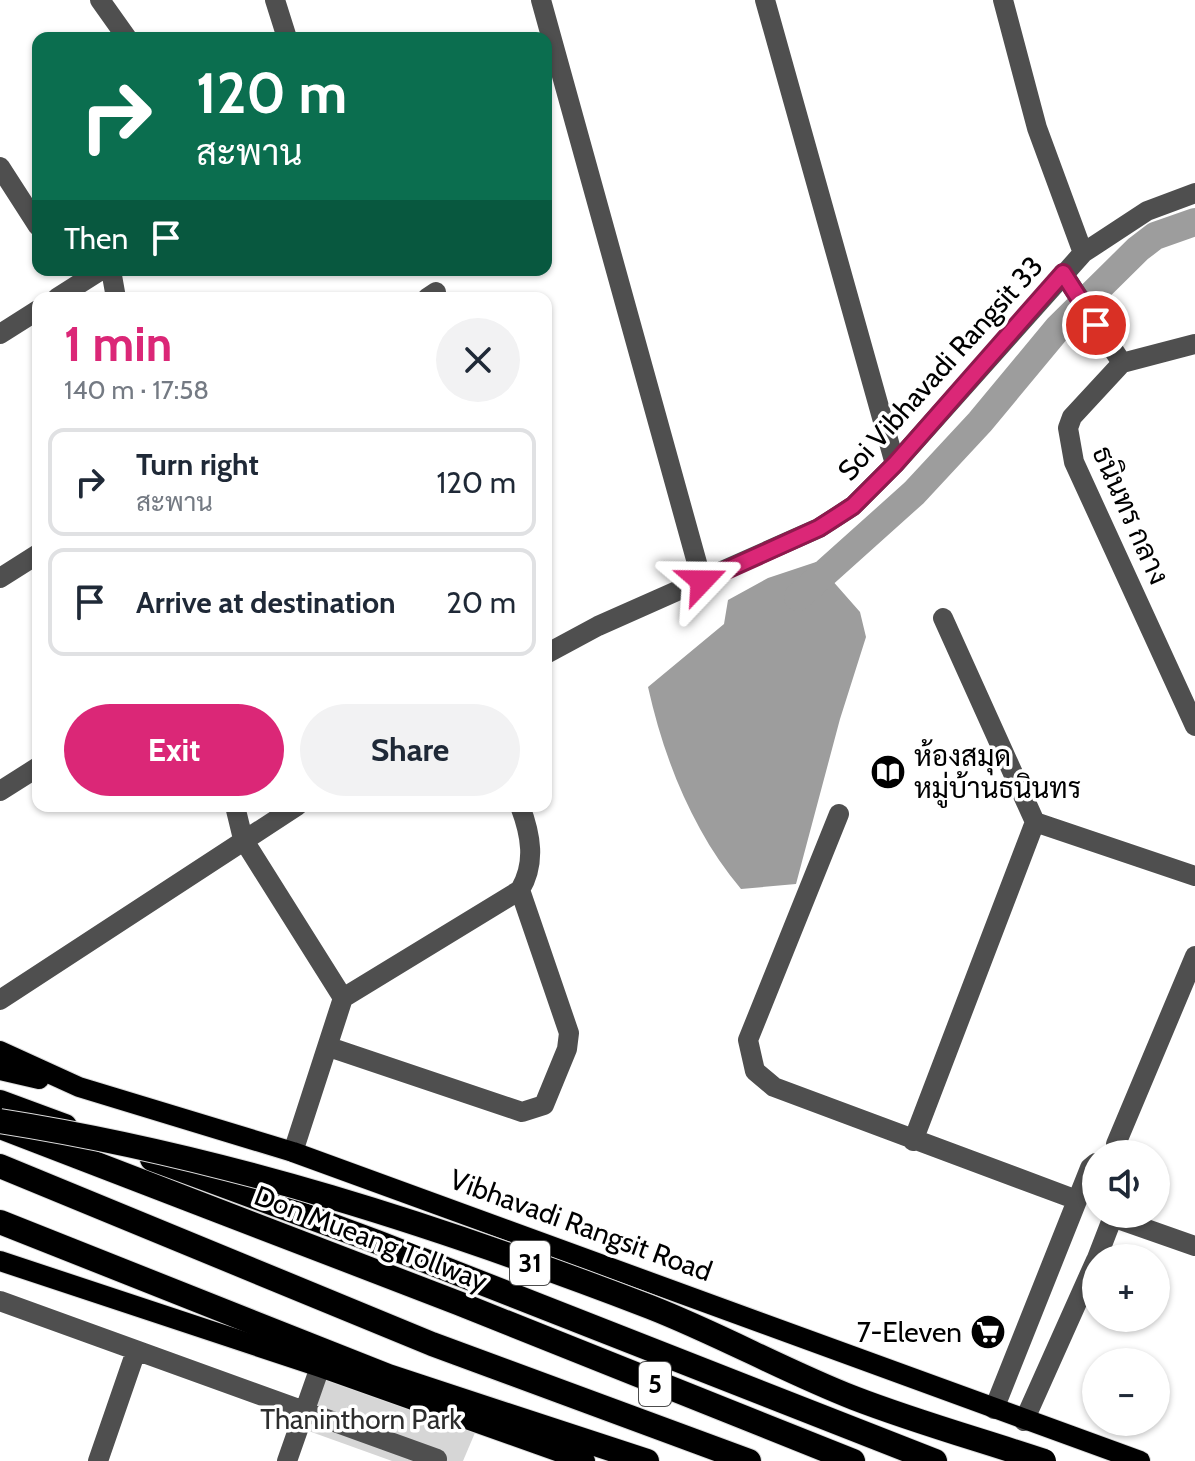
<!DOCTYPE html>
<meta charset="utf-8">
<style>
:root{--surface:#fff;--page:#f2f2f3;--text:#1f2937;--muted:#747a83;--line:#e0e1e3;--accent:#db2777}
body{margin:0;font-family:Cabin,Sarabun,sans-serif;background:var(--page);color:var(--text);height:100vh;display:flex;flex-direction:column;font-size:30px;white-space:nowrap}
*{box-sizing:border-box;margin:0}
p{font-size:26px;color:var(--muted)}
.icon{flex:none;width:44px;height:44px;fill:none;stroke:currentColor;stroke-width:2;stroke-linecap:round;stroke-linejoin:round}
.map{position:relative;flex:1;overflow:hidden}
.sheet{position:absolute;left:32px;top:292px;width:520px;height:520px;display:flex;flex-direction:column;background:var(--surface);border-radius:16px;box-shadow:0 2px 6px #0004}
.sheet>*{flex:none}
.top-card{position:absolute;left:32px;top:32px;width:520px;height:244px;border-radius:16px;box-shadow:0 2px 6px #0004;background:#0b6e4f;color:#fff;overflow:hidden}
.fabs{position:absolute;left:1082px;top:1140px;display:grid;gap:16px}
.fabs a{display:grid;place-items:center;width:88px;height:88px;border-radius:50%;background:var(--surface);box-shadow:0 2px 6px #0004;font-size:40px}
.pin{position:absolute;display:grid;place-items:center;width:68px;height:68px;color:#fff;margin:-34px;border:4px solid #fff;border-radius:50%;box-shadow:0 2px 8px #0007}
.me{position:absolute;width:88px;margin:-44px;rotate:67deg;stroke-linejoin:round;filter:drop-shadow(0 0 6px #0008)}
.turn{display:flex;align-items:center;gap:28px;height:168px;padding:0 32px;font-size:36px}
.turn .icon{width:104px;height:104px;stroke-width:2.5}
.turn b{display:block;font-size:56px;line-height:68px}
.then{display:flex;align-items:center;height:76px;padding:0 32px;background:#0003;gap:16px;font-size:30px}
.round{display:grid;place-items:center;flex:none;width:84px;height:84px;border-radius:42px;background:var(--page)}
.headline{display:flex;align-items:center;justify-content:space-between;height:136px;padding:0 32px}
h1{font-size:48px;font-weight:700;line-height:60px;color:var(--accent)}
.action{display:flex;gap:16px;margin-top:auto;padding:16px 32px}
.action a{flex:1;height:92px;border-radius:48px;background:var(--accent);color:#fff;font-size:32px;font-weight:700;line-height:92px;text-align:center}
.action a+a{background:var(--page);color:var(--text)}
ul{padding:0;list-style:none}
li{display:flex;align-items:center;gap:24px;height:108px;margin:0 16px 12px;padding:0 16px;border:4px solid var(--line);border-radius:16px}
li div{flex:1}
li b{display:block;font-size:30px}
li em{font-style:normal}
.map>svg:first-child{display:block}
</style>
<div class="map">
<svg width="1195" height="1461" viewBox="0 0 1195 1461">
<rect width="100%" height="100%" fill="#fff"/>
<!-- green -->
<path fill="#d6d6d6" d="M319 1375 477 1428 463 1461H392L303 1429Z"/>
<!-- water -->
<path fill="#9d9d9d" d="M816 562 860 612 866 637 840 719 796 884 741 889C693 832 664 759 648 687L724 624 728 600 768 578Z"/>
<g fill="none" stroke-linecap="round" stroke-linejoin="round">
<!-- canal -->
<path stroke="#9d9d9d" stroke-width="28" d="M798 597 914 493 980 422 1058 328 1138 249 1155 236 1195 222"/>
<defs>
<path id="major" d="M0 1051 79 1087 293 1152 1140 1461
M0 1070 39 1079
M0 1261 320 1367 585 1461"/>
<path id="highway" d="M0 1102 65 1126
M3 1128 458 1303 853 1461
M152 1159 377 1242 935 1461
M0 1166 432 1344 749 1461
M0 1222 388 1376 647 1461"/>
</defs>
<!-- major casing -->
<use href="#major" stroke="#dbdbdb" stroke-width="22"/>
<!-- highway casing -->
<use href="#highway" stroke="#dbdbdb" stroke-width="26"/>
<!-- minor -->
<path stroke="#4f4f4f" stroke-width="20" d="M100 0 127 38
M275 0 287 38
M541 0 702 581
M765 0 895 464
M1003 0 1037 128 1083 253
M0 167 38 226
M111 270 116 298
M1063 273 1122 363
M57 298 101 270
M427 298 436 292
M0 334 38 310
M1195 344 1122 363 1072 417 1068 428 1074 462 1195 726
M0 578 38 554
M943 618 1035 822 1195 876
M546 654 598 626 819 528 853 506 895 464 1083 253 1147 211 1195 193
M0 791 38 767
M235 806 243 839 343 998
M839 814 748 1040 755 1071 774 1087 1077 1200
M0 1000 297 806
M329 1047 522 1112 544 1105 567 1049 569 1033 520 890
M913 1141 1035 822
M293 1152 343 998 520 890C536 863 531 835 520 806
M1116 1154V1144L1195 956
M1115 1218 1195 1246
M1097 1258 1114 1214
M0 1301 437 1459
M994 1409 1090 1168 1096 1163
M1024 1421 1096 1260
M98 1461 136 1351
M287 1461 320 1367"/>
<!-- major -->
<use href="#major" stroke="#000" stroke-width="20"/>
<!-- highway -->
<use href="#highway" stroke="#000" stroke-width="24"/>
<defs>
<path id="highway-bridge" d="M0 1121C224 1156 439 1226 650 1307 719 1334 785 1371 854 1398 916 1422 981 1440 1044 1461"/>
</defs>
<!-- highway-bridge casing -->
<use href="#highway-bridge" stroke="#dbdbdb" stroke-width="26" stroke-linecap="butt"/>
<!-- highway-bridge -->
<use href="#highway-bridge" stroke="#000" stroke-width="24"/>
</g>
<g fill="none" stroke-linecap="round" stroke-linejoin="round">
<defs>
<path id="route" d="M702 581 819 528 853 506 895 464 1063 273 1096 325"/>
</defs>
<!-- route casing -->
<use href="#route" stroke="#8e194d" stroke-width="20"/>
<!-- route -->
<use href="#route" stroke="#db2777" stroke-width="14"/>
</g>
<!-- icons -->
<defs>
<symbol id="library-disc" viewBox="-11 -11 22 22"><circle r="9.5" fill="#000" stroke="#fff"/><path d="M-6-4Q-3-5.5-.7-3.5V5Q-3 3-6 4ZM6-4Q3-5.5 .7-3.5V5Q3 3 6 4Z" fill="#fff"/></symbol>
<symbol id="supermarket-disc" viewBox="-11 -11 22 22"><circle r="9.5" fill="#000" stroke="#fff"/><path d="M-6-5.5h2.5l.6 2H6L4.5 2H-2.5L-4.4-4H-6ZM-1.5 3.2a1.3 1.3 0 1 0 .1 0ZM3 3.2a1.3 1.3 0 1 0 .1 0Z" fill="#fff"/></symbol>
</defs>
<g fill-rule="evenodd">
<use href="#library-disc" x="868" y="752" width="40" height="40"/>
<use href="#supermarket-disc" x="968" y="1312" width="40" height="40"/>
</g>
<g text-anchor="middle" stroke-width="7" stroke-linejoin="round" paint-order="stroke">
<!-- shield labels -->
<g fill="#fff" stroke="#4c4c4c" stroke-width="2">
<rect x="510" y="1241" width="40" height="44" rx="6"/>
<rect x="639" y="1362" width="32" height="44" rx="6"/>
</g>
<g font-size="26" font-weight="bold" fill="#000">
<text x="530" y="1272">31</text>
<text x="655" y="1393">5</text>
</g>
<!-- street labels -->
<g font-size="28" fill="#000" stroke="#fff">
<text transform="translate(940 368) rotate(-48)" y="10">Soi Vibhavadi Rangsit 33</text>
<text transform="translate(1131 515) rotate(66)" y="10">ธนินทร กลาง</text>
<text transform="translate(581 1225) rotate(20)" y="10">Vibhavadi Rangsit Road</text>
<text transform="translate(371 1238) rotate(21)" y="10">Don Mueang Tollway</text>
</g>
<!-- poi labels -->
<g font-size="28" fill="#000" stroke="#fff" text-anchor="start">
<text x="914" y="766">ห้องสมุด<tspan x="914" dy="32">หมู่บ้านธนินทร</tspan></text>
<text x="962" y="1342" text-anchor="end">7-Eleven</text>
</g>
<!-- park labels -->
<g font-size="28" fill="#2d2d2d" stroke="#fff">
<text x="361" y="1429">Thaninthorn Park</text>
</g>
</g>
</svg>
<div class="fabs">
<a><svg class="icon" aria-label="sound" viewBox="0 0 24 24"><path d="M4 9h4l5-4v14l-5-4H4zM17 9q2 3 0 6"/></svg></a>
<a>+</a>
<a>−</a>
</div>
<div class="pin" style="left:1096px;top:325px;background:#d93025"><svg class="icon" aria-label="arrive" viewBox="0 0 24 24"><path d="M6 21V4h12l-3 4 3 4H6"/></svg></div>
<svg class="me" style="left:702px;top:581px" viewBox="-20 -20 40 40"><path d="M0-17L14 15 0 8-14 15z" fill="#db2777" stroke="#fff" stroke-width="4"/></svg>
<div class="top-card">
<div class="turn"><svg class="icon" aria-label="right" viewBox="0 0 24 24"><path d="M7 20v-9h11M14 6l5 5-5 5"/></svg><div><b>120 m</b>สะพาน</div></div>
<div class="then">Then<svg class="icon" aria-label="arrive" viewBox="0 0 24 24"><path d="M6 21V4h12l-3 4 3 4H6"/></svg></div>
</div>
<section class="sheet">
<div class="headline"><div><h1>1 min</h1><p>140 m · 17:58</p></div><a class="round"><svg class="icon" aria-label="close" viewBox="0 0 24 24"><path d="M6 6l12 12M18 6L6 18"/></svg></a></div>
<ul>
<li><svg class="icon" aria-label="right" viewBox="0 0 24 24"><path d="M7 20v-9h11M14 6l5 5-5 5"/></svg><div><b>Turn right</b><p>สะพาน</p></div><em>120 m</em></li>
<li><svg class="icon" aria-label="arrive" viewBox="0 0 24 24"><path d="M6 21V4h12l-3 4 3 4H6"/></svg><div><b>Arrive at destination</b></div><em>20 m</em></li>
</ul>
<div class="action"><a>Exit</a><a>Share</a></div>
</section>
</div>
